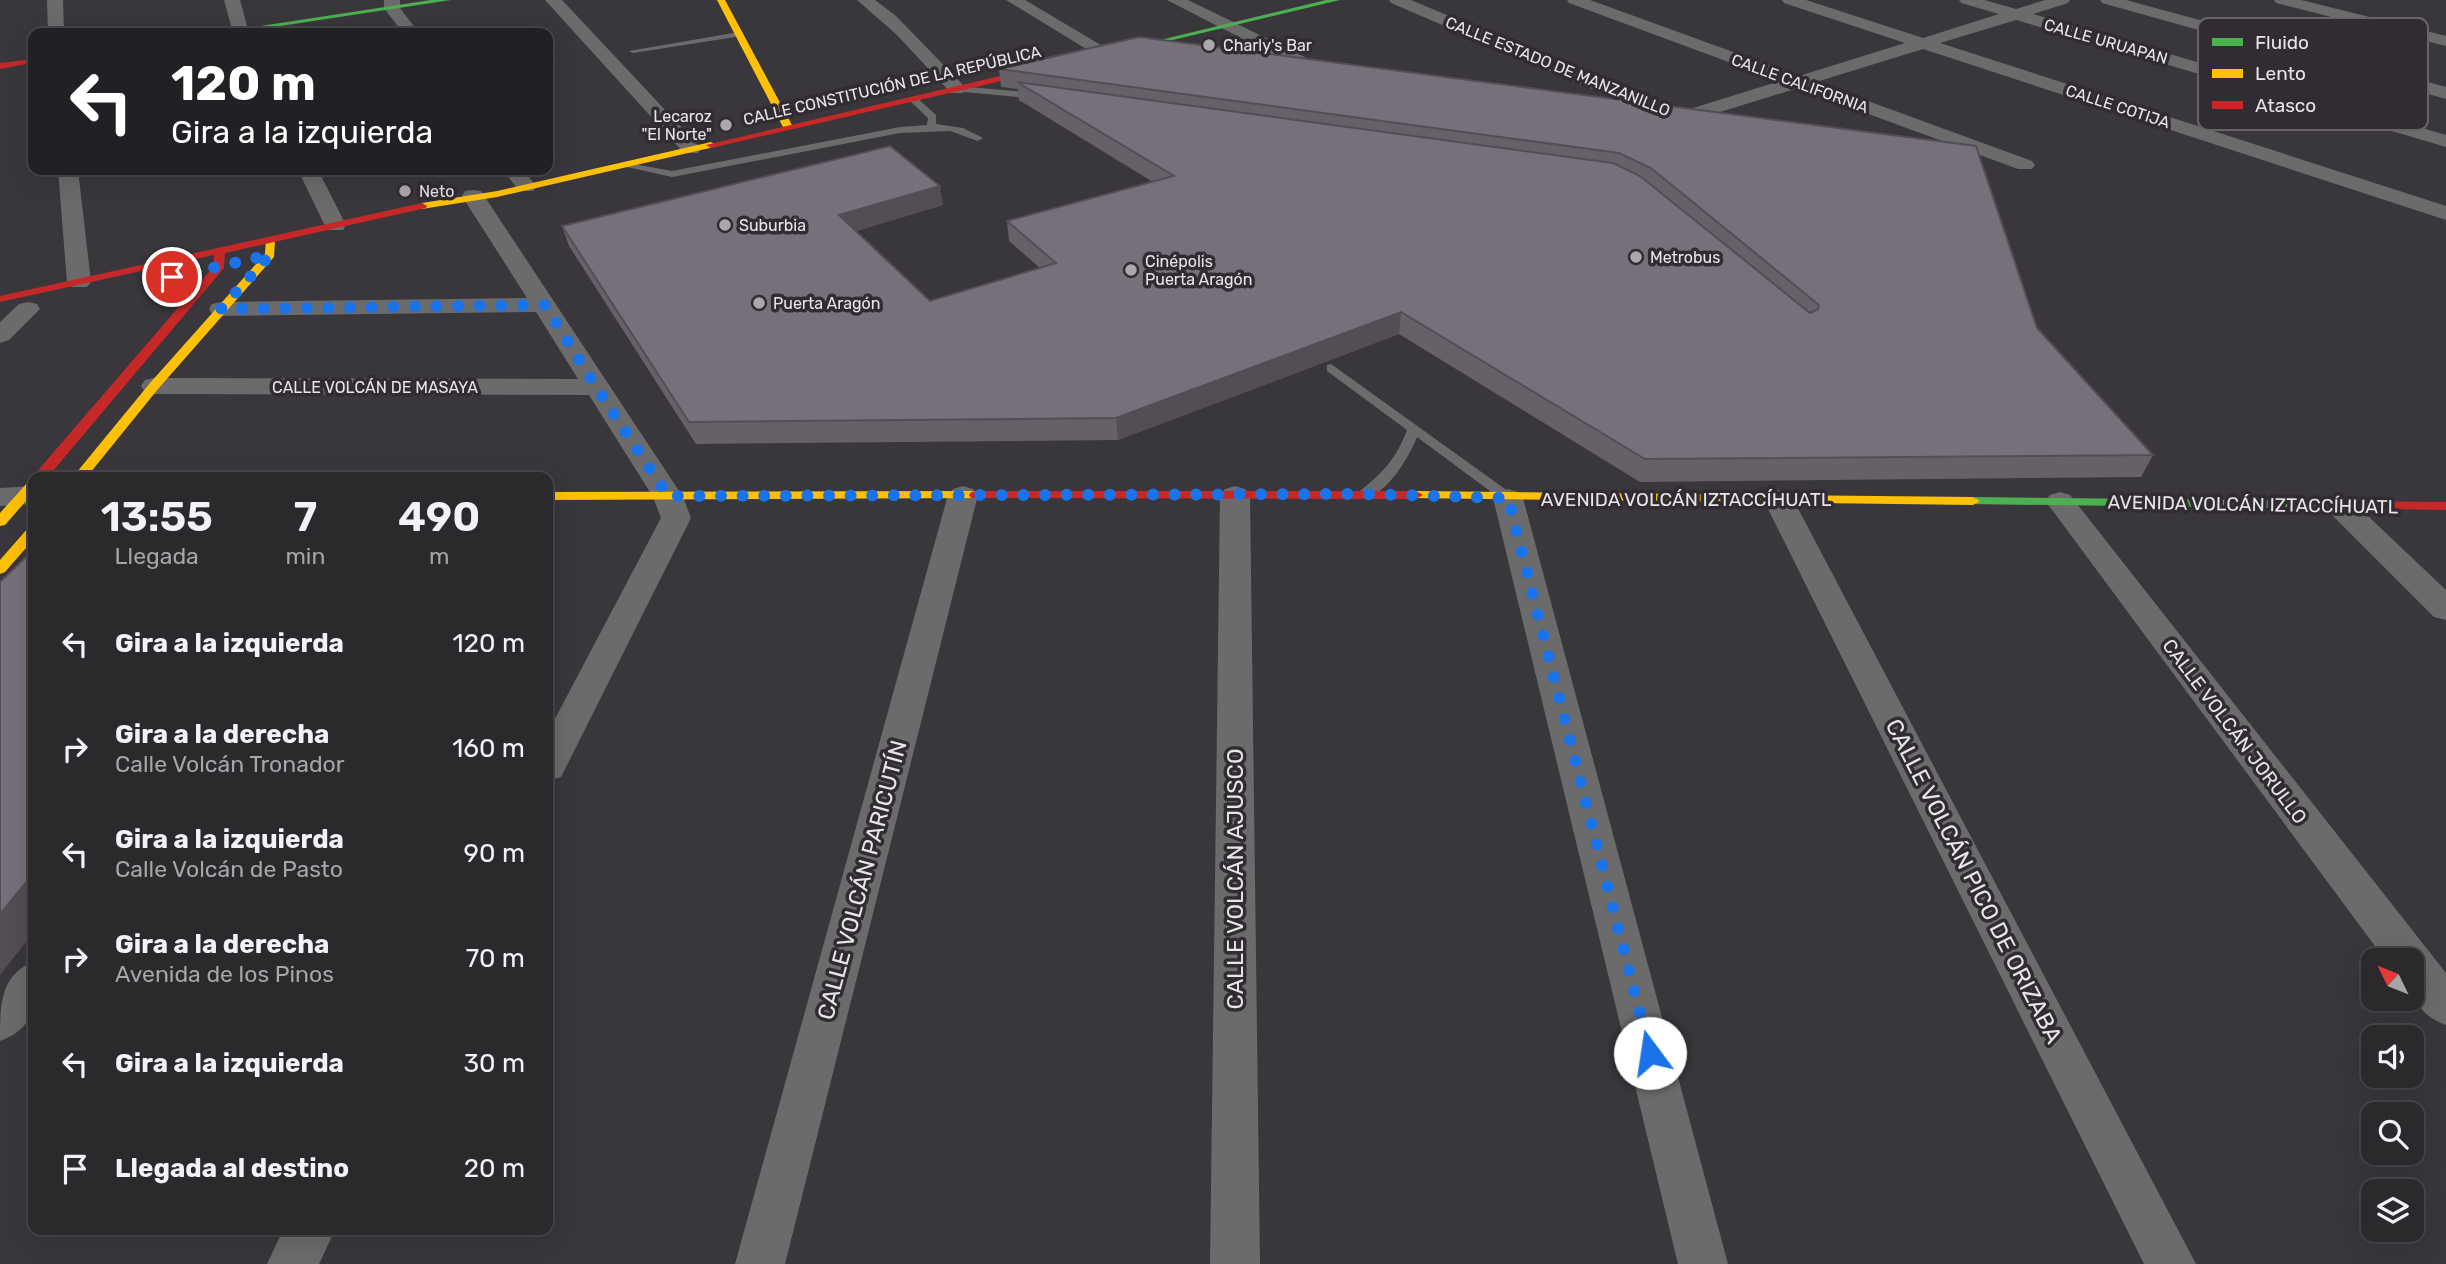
<!DOCTYPE html>
<html lang="es">
<meta charset="utf-8">
<style>
:root{--surface:#2b292c;--page:#373538;--text:#f1f3f6;--muted:#a6a6a9;--line:#474548}
body{margin:0;font-family:Rubik,sans-serif;background:var(--page);color:var(--text);height:100vh;display:flex;flex-direction:column;font-size:26px;white-space:nowrap}
*{box-sizing:border-box;margin:0}
p{font-size:23px;color:var(--muted)}
.icon{flex:none;width:38px;height:38px;fill:none;stroke:currentColor;stroke-width:2;stroke-linecap:round;stroke-linejoin:round}
.map{position:relative;flex:1;overflow:hidden}
.sheet{position:absolute;left:28px;top:472px;width:525px;height:763px;display:flex;flex-direction:column;background:var(--surface);border-radius:14px;box-shadow:0 7px 28px #0002,0 0 0 2px var(--line)}
.sheet>*{flex:none}
.hud{position:absolute;left:28px;top:28px;width:525px;height:147px;border-radius:14px;box-shadow:0 7px 28px #0002,0 0 0 2px var(--line);background:#202124;color:#fff;overflow:hidden}
.needle{width:46px;rotate:313deg}
.buttons{position:absolute;left:2361px;top:948px;display:grid;gap:14px}
.buttons a{display:grid;place-items:center;width:63px;height:63px;border-radius:14px;background:var(--surface);box-shadow:0 7px 28px #0002,0 0 0 2px var(--line);font-size:35px}
.pin{position:absolute;display:grid;place-items:center;width:60px;height:60px;color:#fff;margin:-30px;border:4px solid #fff;border-radius:50%;box-shadow:0 2px 7px #0007}
.me{position:absolute;width:77px;margin:-38px;rotate:346deg;stroke-linejoin:round;filter:drop-shadow(0 0 5px #0008)}
.turn{display:flex;align-items:center;gap:24px;height:147px;padding:0 28px;font-size:32px}
.turn .icon{width:91px;height:91px;stroke-width:2.5}
.turn b{display:block;font-size:49px;line-height:60px}
.eta{display:flex;justify-content:space-evenly;align-items:center;height:119px;text-align:center}
.eta b{font-size:42px;font-weight:600;line-height:49px}
ul{padding:0;list-style:none}
li{display:flex;align-items:center;gap:21px;height:105px;padding:0 28px}
li div{flex:1}
li b{display:block;font-size:26px}
li em{font-style:normal}
.map>svg:first-child{display:block}
</style>
<div class="map">
<svg width="2446" height="1264" viewBox="0 0 2446 1264">
<rect width="100%" height="100%" fill="#39373b"/>
<g fill="none" stroke-linecap="round" stroke-linejoin="round">
<!-- lane -->
<path fill="#6c6b6c" fill-rule="evenodd" d="M739 32 742 36 633 53 629 51Z
M957 86 1038 93 1042 96 1038 99 954 91V87Z
M910 97H916L936 115V124L963 128 983 138 978 141 950 131 900 133 672 177 618 165 623 162 672 171 900 127 927 125 928 118 910 101Z
M1331 364 1512 494 1514 497 1512 500H1502L1417 437C1410 456 1384 501 1360 497L1358 494 1360 491C1383 473 1397 457 1407 430L1327 371V365Z"/>
<!-- street -->
<path fill="#6c6b6c" fill-rule="evenodd" d="M47 0H63L64 33H48Z
M224 0H240L249 33H233Z
M384 0H400V8L419 33H403L384 8Z
M545 0H562L698 145 701 149 698 153H684Z
M857 0H875L896 16 963 85 966 89 963 93H951L896 34Z
M1006 0H1025L1116 54 1113 58H1101Z
M1167 0H1188L1319 64 1322 68 1319 72H1307Z
M1389 0H1411L1664 106 1690 109 1780 81 1569 3 1567 0H1590L1799 76 1905 43 1784 3 1782 0H1806L1923 38 1999 14 1961 3 1959 0H1984L2016 9 2045 0H2070L2068 3 2033 14 2446 135V147L2016 20 1940 43 2446 206V220L1923 49 1816 82 2032 161 2035 165 2032 169H2018L1798 88 1691 121 1653 115 1391 3Z
M2100 0H2126L2446 87V99L2102 3Z
M2274 0H2301L2446 36V46L2276 3Z
M58 170H78L91 282 87 287H71L67 282Z
M298 170H318L346 225 343 230H327Z
M503 170H523L537 187 533 191H519Z
M473 190 481 191 683 497 691 518 566 767 561 777 548 781V732L661 518 653 497 589 395 154 394 145 392 141 386 145 380 154 378 578 379 536 312 221 316 212 314 209 309 212 304 221 302 527 298 462 196 465 191Z
M28 302 37 304 40 309 9 340 0 343V322L19 304Z
M33 486V504L0 506V488Z
M963 486 973 489 978 495 785 1264H735L948 495 953 489Z
M1235 486 1245 489 1250 495 1260 1264H1210L1220 495 1225 489Z
M1508 489 1518 492 1523 498 1728 1264H1678L1493 498 1498 492Z
M1778 490 1788 493 1793 499 2196 1264H2144L1763 499 1768 493Z
M2060 492 2070 495 2446 973V1025C2413 1013 2412 992 2412 961H2386L2050 507 2045 501 2050 495Z
M2339 496 2350 499 2446 590V620L2434 617 2328 511 2324 505 2328 499Z
M33 962C33 998 41 1026 0 1041 0 1006 0 975 33 962Z
M283 1230H335L319 1264H267Z"/>
<!-- fast -->
<path fill="#4caf50" fill-rule="evenodd" d="M431 0H451L234 33H215Z
M1326 0H1340L1110 55 1106 53Z
M1973 497 2334 501 2341 505 2334 509 1968 504 1966 501Z"/>
<!-- slow -->
<path fill="#ffc107" fill-rule="evenodd" d="M717 0H725L793 127 791 129 783 127Z
M711 142 716 145 714 147 497 197 422 209 417 206 422 203 497 191Z
M266 238 275 240 274 257 158 389 86 478H72L150 383 265 254Z
M33 481V493L5 525 0 526V513L28 482Z
M976 491 981 492 983 495 981 498 548 500V492Z
M1416 491 1973 497 1980 501 1973 505 1411 498 1409 495 1411 492Z
M33 527V540L5 572 0 574V560L28 528Z"/>
<!-- jam -->
<path fill="#c62828" fill-rule="evenodd" d="M33 59V63L0 69V63Z
M1051 64 1055 67 1054 69 711 148 706 145Z
M422 203 427 206 426 208 225 253 224 268 47 478 33 480 34 475 214 266V255L0 302V296Z
M976 491H1416L1423 495 1416 499 971 498 969 495 971 492Z
M2334 501 2446 502V510L2329 508 2327 505Z"/>
</g>
<!-- wall -->
<path fill="#666069" d="M999 69 1976 146 2037 328 2153 455 2141 477 1640 482 1399 334 1118 440 696 444 569 246 562 226 943 205 856 231 930 301 1040 268 1009 241 1007 221 1153 182 1019 100 1018 89 1001 87Z"/>
<!-- shaded-wall -->
<path fill="#534e55" d="M940 186 943 205 843 235 839 215Z
M1401 312 1399 334 1118 440 1116 418Z
M33 874V933L0 975V914Z"/>
<!-- building -->
<path fill="#77707a" stroke="#534e55" stroke-width="2" d="M1139 37 1976 146 2037 328 2153 455 1645 459 1401 312 1116 418 689 422 562 226 890 146 940 186 839 215 930 301 1056 263 1007 221 1174 176 1017 82 1613 163 1640 176 1810 313 1818 309 1819 305 1651 168 1619 153 999 69Z
M33 550V874L0 914V582Z"/>
<g fill="none" stroke-linecap="round" stroke-linejoin="round">
<!-- route -->
<path stroke="#1a73e8" stroke-width="12" stroke-dasharray="0 21.6" d="M172 277 270 255 221 309 545 305 596 387 668 496 1364 494 1508 498 1650 1053"/>
</g>
<!-- markers -->
<g fill="#aba8ac" stroke="#302c32" stroke-width="2.5">
<circle cx="1209" cy="45" r="7"/>
<circle cx="726" cy="125" r="7"/>
<circle cx="405" cy="191" r="7"/>
<circle cx="725" cy="225" r="7"/>
<circle cx="1636" cy="257" r="7"/>
<circle cx="1131" cy="270" r="7"/>
<circle cx="759" cy="303" r="7"/>
</g>
<g text-anchor="middle" stroke-width="7" stroke-linejoin="round" paint-order="stroke">
<!-- far-street labels -->
<g font-size="16" fill="#e8e5e9" stroke="#302c32">
<text transform="translate(2106 41) rotate(16)" y="6">CALLE URUAPAN</text>
<text transform="translate(1558 66) rotate(22)" y="6">CALLE ESTADO DE MANZANILLO</text>
<text transform="translate(1800 83) rotate(20)" y="6">CALLE CALIFORNIA</text>
<text transform="translate(892 85) rotate(-13)" y="6">CALLE CONSTITUCIÓN DE LA REPÚBLICA</text>
<text transform="translate(2118 106) rotate(18)" y="6">CALLE COTIJA</text>
<text x="375" y="393">CALLE VOLCÁN DE MASAYA</text>
</g>
<!-- far-poi labels -->
<g font-size="16" fill="#e8e5e9" stroke="#302c32" text-anchor="start">
<text x="1223" y="51">Charly's Bar</text>
<text x="712" y="122" text-anchor="end">Lecaroz<tspan x="712" dy="18">"El Norte"</tspan></text>
<text x="419" y="197">Neto</text>
<text x="739" y="231">Suburbia</text>
<text x="1650" y="263">Metrobus</text>
<text x="1145" y="267">Cinépolis<tspan x="1145" dy="18">Puerta Aragón</tspan></text>
<text x="773" y="309">Puerta Aragón</text>
</g>
<!-- street labels -->
<g font-size="19" fill="#e8e5e9" stroke="#302c32">
<text x="1686" y="506">AVENIDA VOLCÁN IZTACCÍHUATL</text>
<text transform="translate(2253 504) rotate(1)" y="7">AVENIDA VOLCÁN IZTACCÍHUATL</text>
<text transform="translate(2235 731) rotate(53)" y="7">CALLE VOLCÁN JORULLO</text>
</g>
<!-- near-street labels -->
<g font-size="23" fill="#e8e5e9" stroke="#302c32">
<text transform="translate(1235 879) rotate(-90)" y="8">CALLE VOLCÁN AJUSCO</text>
<text transform="translate(862 880) rotate(-75)" y="8">CALLE VOLCÁN PARICUTÍN</text>
<text transform="translate(1974 881) rotate(63)" y="8">CALLE VOLCÁN PICO DE ORIZABA</text>
</g>
</g>
<!-- legend -->
<rect x="2198" y="18" width="230" height="112" rx="10" fill="#302c32" stroke="#676469" stroke-width="2"/>
<rect x="2212" y="38" width="31" height="8" fill="#4caf50"/>
<rect x="2212" y="69" width="31" height="9" fill="#ffc107"/>
<rect x="2212" y="101" width="31" height="8" fill="#c62828"/>
<g font-size="19" fill="#e8e5e9">
<text x="2255" y="49">Fluido</text>
<text x="2255" y="80">Lento</text>
<text x="2255" y="112">Atasco</text>
</g>
</svg>
<div class="buttons">
<a><svg class="needle" viewBox="-14 -14 28 28"><path d="M0-13l5 13h-10z" fill="#e53935"/><path d="M0 13l5-13h-10z" fill="#a6a6a9"/></svg></a>
<a><svg class="icon" aria-label="sound" viewBox="0 0 24 24"><path d="M4 9h4l5-4v14l-5-4H4zM17 9q2 3 0 6"/></svg></a>
<a><svg class="icon" aria-label="search" viewBox="0 0 24 24"><circle cx="10" cy="10" r="6"/><path d="M15 15l6 6"/></svg></a>
<a><svg class="icon" aria-label="layers" viewBox="0 0 24 24"><path d="M12 4l9 5-9 5-9-5zM3 14l9 5 9-5"/></svg></a>
</div>
<div class="pin" style="left:172px;top:277px;background:#d93025"><svg class="icon" aria-label="arrive" viewBox="0 0 24 24"><path d="M6 21V4h12l-3 4 3 4H6"/></svg></div>
<svg class="me" style="left:1650px;top:1053px" viewBox="-20 -20 40 40"><circle r="19" fill="#fff"/><path d="M0-13L10 11 0 6-10 11z" fill="#1a73e8"/></svg>
<div class="hud">
<div class="turn"><svg class="icon" aria-label="left" viewBox="0 0 24 24"><path d="M17 20v-9H6M10 6l-5 5 5 5"/></svg><div><b>120 m</b>Gira a la izquierda</div></div>
</div>
<section class="sheet">
<div class="eta">
<div><b>13:55</b><p>Llegada</p></div>
<div><b>7</b><p>min</p></div>
<div><b>490</b><p>m</p></div>
</div>
<ul>
<li><svg class="icon" aria-label="left" viewBox="0 0 24 24"><path d="M17 20v-9H6M10 6l-5 5 5 5"/></svg><div><b>Gira a la izquierda</b></div><em>120 m</em></li>
<li><svg class="icon" aria-label="right" viewBox="0 0 24 24"><path d="M7 20v-9h11M14 6l5 5-5 5"/></svg><div><b>Gira a la derecha</b><p>Calle Volcán Tronador</p></div><em>160 m</em></li>
<li><svg class="icon" aria-label="left" viewBox="0 0 24 24"><path d="M17 20v-9H6M10 6l-5 5 5 5"/></svg><div><b>Gira a la izquierda</b><p>Calle Volcán de Pasto</p></div><em>90 m</em></li>
<li><svg class="icon" aria-label="right" viewBox="0 0 24 24"><path d="M7 20v-9h11M14 6l5 5-5 5"/></svg><div><b>Gira a la derecha</b><p>Avenida de los Pinos</p></div><em>70 m</em></li>
<li><svg class="icon" aria-label="left" viewBox="0 0 24 24"><path d="M17 20v-9H6M10 6l-5 5 5 5"/></svg><div><b>Gira a la izquierda</b></div><em>30 m</em></li>
<li><svg class="icon" aria-label="arrive" viewBox="0 0 24 24"><path d="M6 21V4h12l-3 4 3 4H6"/></svg><div><b>Llegada al destino</b></div><em>20 m</em></li>
</ul>
</section>
</div>
